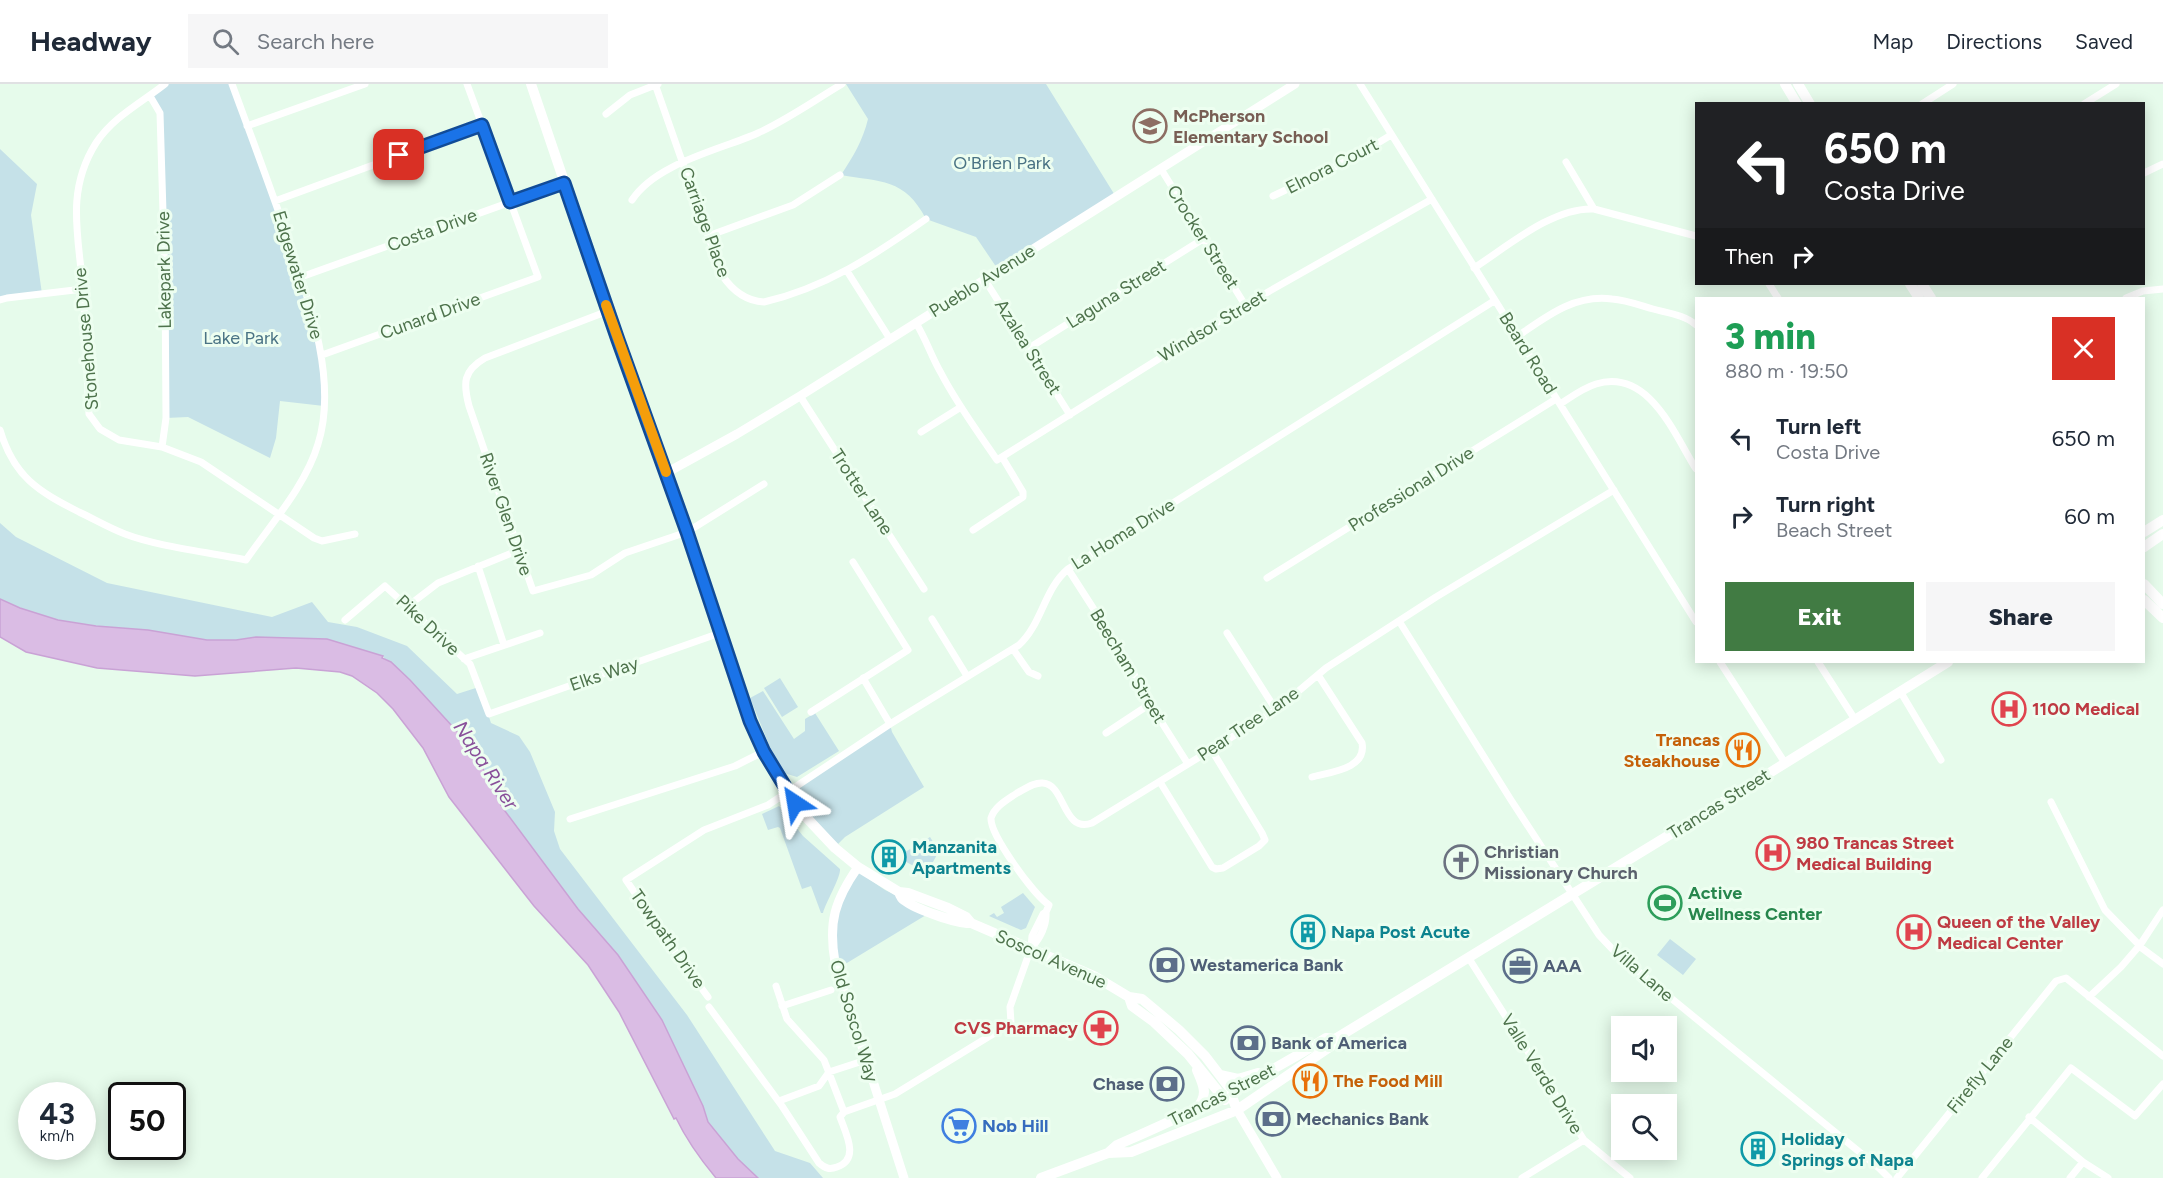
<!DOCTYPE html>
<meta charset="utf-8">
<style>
:root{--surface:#fff;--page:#f6f6f7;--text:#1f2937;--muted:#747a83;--line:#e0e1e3;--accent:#417b43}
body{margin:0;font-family:Figtree,sans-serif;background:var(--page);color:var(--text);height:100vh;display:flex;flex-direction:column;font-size:22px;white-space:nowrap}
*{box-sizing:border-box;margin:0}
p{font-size:20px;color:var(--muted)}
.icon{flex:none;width:33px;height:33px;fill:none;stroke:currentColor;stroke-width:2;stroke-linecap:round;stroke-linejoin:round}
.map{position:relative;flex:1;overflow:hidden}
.side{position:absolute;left:1695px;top:213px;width:450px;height:366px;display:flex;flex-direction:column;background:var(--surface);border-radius:0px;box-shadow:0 3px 15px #0003}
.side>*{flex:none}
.guide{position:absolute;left:1695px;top:18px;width:450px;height:183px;border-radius:0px;box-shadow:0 3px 15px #0003;background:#202124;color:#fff;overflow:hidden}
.buttons{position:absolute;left:1611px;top:932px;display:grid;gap:12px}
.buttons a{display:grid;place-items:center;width:66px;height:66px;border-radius:0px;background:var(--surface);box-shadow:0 3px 15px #0003;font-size:30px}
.speed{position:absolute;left:18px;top:998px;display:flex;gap:12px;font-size:30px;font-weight:700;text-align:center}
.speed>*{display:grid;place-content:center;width:78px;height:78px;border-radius:50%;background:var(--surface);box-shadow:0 3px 15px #0003;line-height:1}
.speed small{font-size:15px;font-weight:400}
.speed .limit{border:3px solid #111;border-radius:9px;background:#fff;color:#111}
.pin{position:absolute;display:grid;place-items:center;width:51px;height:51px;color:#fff;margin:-26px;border-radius:12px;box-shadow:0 3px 9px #0006}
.me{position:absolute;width:66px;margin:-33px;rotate:327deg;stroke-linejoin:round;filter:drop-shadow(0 0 4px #0008)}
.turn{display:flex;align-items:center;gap:21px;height:126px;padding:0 30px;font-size:27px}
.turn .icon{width:78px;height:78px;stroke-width:2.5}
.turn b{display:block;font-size:42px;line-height:51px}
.then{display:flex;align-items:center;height:57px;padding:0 30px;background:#0003;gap:12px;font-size:22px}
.round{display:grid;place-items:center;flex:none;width:63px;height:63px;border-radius:0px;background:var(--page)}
.head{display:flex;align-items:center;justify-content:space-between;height:102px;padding:0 30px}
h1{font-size:36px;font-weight:800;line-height:45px;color:#1e9e55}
.button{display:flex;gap:12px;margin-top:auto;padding:12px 30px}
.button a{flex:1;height:69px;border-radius:0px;background:var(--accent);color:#fff;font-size:24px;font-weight:800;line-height:69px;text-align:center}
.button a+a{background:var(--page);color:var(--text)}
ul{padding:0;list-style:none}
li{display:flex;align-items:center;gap:18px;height:78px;padding:0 30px}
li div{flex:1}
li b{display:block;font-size:22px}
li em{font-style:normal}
header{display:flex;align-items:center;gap:36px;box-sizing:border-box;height:84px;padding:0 30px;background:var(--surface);border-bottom:2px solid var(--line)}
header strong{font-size:28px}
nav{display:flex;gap:33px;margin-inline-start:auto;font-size:21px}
.search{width:420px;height:54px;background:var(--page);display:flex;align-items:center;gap:15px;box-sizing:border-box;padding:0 21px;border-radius:0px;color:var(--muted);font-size:22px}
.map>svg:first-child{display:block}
</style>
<header>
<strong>Headway</strong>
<div class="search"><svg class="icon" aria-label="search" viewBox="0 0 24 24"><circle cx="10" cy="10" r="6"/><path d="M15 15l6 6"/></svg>Search here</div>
<nav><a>Map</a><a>Directions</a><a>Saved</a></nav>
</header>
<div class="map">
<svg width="2163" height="1094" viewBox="0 0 2163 1094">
<rect width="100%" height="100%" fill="#e6fbeb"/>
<!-- green -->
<path fill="#c5e1e8" d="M165 0H232L275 117 322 271 324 322 280 317 276 354 270 374 188 333 166 334 160 30 150 12Z
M846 0H1046L1116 113 999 187 976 153 926 135C905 94 880 98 841 91 853 73 863 56 868 35Z
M0 65 37 100 31 131 42 210 0 216Z
M0 439 16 453 107 499 272 533 312 518 328 538 357 543 407 562 457 610 479 603 491 639 519 652 530 668 555 728 554 747 560 765 687 931 775 1067 810 1079 823 1094H758L738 1075 708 1038 703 1022 662 936 618 871 578 825 518 746 500 720 491 697 474 666 410 596 394 590 383 572 327 555 256 553 236 556H207L148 546 96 542 58 536 20 524 0 515Z
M780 594 798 623 782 633 764 604Z
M763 607 794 655 805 647V635L815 629 839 667 797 693 784 689 770 663 750 614Z
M890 640 892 648 924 703 845 753 838 760C827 750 811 738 805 724 801 716 800 708 796 701Z
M779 722 803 752 840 785C841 793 826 818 823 829H821L811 802 802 805 780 744 778 743 768 746 762 730Z
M930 753 939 767 928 787 924 785 923 787 897 773Z
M856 786 885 806 931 828 837 885 831 846Z
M1023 809 1035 823 1026 844 1021 846 989 832 994 829 997 833 1004 829 1001 823Z
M1670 855 1696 875 1683 891 1657 871Z"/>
<!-- water -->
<path fill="#dabce4" stroke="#c9a2d5" stroke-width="1.5" d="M0 515 20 524 58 536 96 542 148 546 207 556H236L256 553 327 555 383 572 382 574 391 578 410 596 474 666 502 723 578 825 618 871 662 936 703 1022 708 1038 738 1075 758 1094H716C701 1076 686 1055 676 1034L674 1035 619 928 588 881 534 822 449 713 423 664 393 625 377 609 352 592 340 588 296 584 195 592 97 584 26 568 0 553Z"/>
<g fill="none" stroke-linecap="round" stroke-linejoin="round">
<!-- minor -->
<path stroke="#fff" stroke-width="7" d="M165 0C141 19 113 33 96 59 65 108 79 153 83 206 86 247 87 288 89 330L100 345 119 356 162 363 201 378 314 454 322 457 355 450
M655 0 722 191C732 206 745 217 764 218 825 204 875 171 926 135
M1360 0 1696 538
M150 12 160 29 165 195 166 334 162 363
M1922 20 1953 0
M2084 20 2116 0
M606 30 630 11 658 0
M247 42 365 0
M1566 78 1594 125 1696 152
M1161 85 1245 221
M2144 89 2163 80
M1273 112 1355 73 1391 51
M632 116C656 79 720 66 758 49 787 36 815 16 842 0
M275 117 482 41
M708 152 793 121 840 91
M1474 184C1508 162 1553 123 1594 125
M847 187 890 255
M301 193 564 99
M985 196 1070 331
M1769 200 1778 214
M2126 214 2143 207 2163 205
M0 216 7 214 83 205
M608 227 485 274C463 287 463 299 469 322L533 507 591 491 625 469 687 448 764 400
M916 239C927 257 931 272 941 289 957 320 978 348 997 376L1245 221 1432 115
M1518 252C1547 232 1575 210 1612 215 1626 216 1639 221 1653 225 1668 229 1685 231 1696 241
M1029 264 1203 155
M322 271 538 193 467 0
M800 312 924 505
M1560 320C1571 313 1583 304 1596 300 1649 284 1674 350 1696 385
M0 346C14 393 38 407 79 428 94 435 109 444 125 450 159 463 209 468 246 476 271 440 306 401 318 360 339 294 306 209 285 146 268 97 250 49 232 0
M921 348 961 323
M973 446 1023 413V408L1002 373
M478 482 504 561
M1068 485 1131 583 1140 604 1188 680
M1267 494 1556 315
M408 522 438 499 519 466
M932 535 967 592
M345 536 385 502 470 580 489 630 720 549
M1399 537 1511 716 1599 851 1617 870 1879 1084 1889 1094
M1227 549 1276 626
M1013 565 1029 588 1038 592
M464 575 540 549
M1720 578 1785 679
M1818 578 1854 634
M863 594 890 640
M1900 607 1941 676
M811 628 908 566 853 478
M1106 649 1150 620
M1312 693C1330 688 1367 685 1362 659L1318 591
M1160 698 1212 783 1216 785 1223 784 1259 762 1265 756 1262 749 1211 665
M2051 718 2105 826 2143 865 2163 880
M570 735 735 682 763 668
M1046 828 1049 821C1034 811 990 751 991 734 995 722 1007 716 1017 709 1025 705 1034 698 1043 699 1065 700 1063 750 1092 739L1276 626 1326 584 1436 513 1614 406
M1468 873 1584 1056 1630 1094
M776 902 787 935 824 976 844 1028
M708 913 683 879 626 796 704 746 768 721 890 640 1019 561C1042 540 1044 505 1068 485L1494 217
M2089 913 2121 883 2140 861 2163 826
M782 922 831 906
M709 923 782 1022 819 1079C825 1084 829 1086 837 1083 860 1075 846 1050 840 1033L844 1028
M779 1017 819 1002 829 988 866 976
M844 1028 895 1010 1011 939 1010 923 1031 864 1032 852 1043 830 1046 828C1047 841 1040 855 1031 864
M2029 1033 2083 1078 2108 1094
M1522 1094 1584 1056
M1897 1094 2056 897 2066 894 2163 972
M1982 1094 2071 984 2135 1032 2163 1000
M2070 1094 2083 1078"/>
<!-- tertiary -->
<path stroke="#fff" stroke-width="9" d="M666 389 737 350 800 312 1295 0
M858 783C835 816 828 838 835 878L904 1094
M1237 1026 1277 1094"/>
<!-- secondary -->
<path stroke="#fff" stroke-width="10" d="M531 0 618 256 687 448 750 637 763 668 804 731 835 764 858 783 899 808 908 809 948 824 966 833 971 839 1094 892 1129 913 1142 915 1179 946 1205 972 1228 1002 1237 1026
M1785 0 1797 20
M1798 0 1810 20
M1910 200 1919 214
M1922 200 1931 214
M2144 448 2163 436
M2144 463 2163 450
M2144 500 2163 520
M2144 516 2163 534
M899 808C900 811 902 815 904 816 915 825 958 840 971 839
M1129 913 1132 922 1154 938 1188 970 1225 1016
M1197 986C1203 1000 1209 1011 1197 1024
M1220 991 1238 995 1258 989
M1108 1069 1117 1061C1189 1030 1259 996 1326 954L1335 955
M1041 1094 1108 1069 1131 1068 1237 1026 1331 962 1335 955 1697 734 1948 578"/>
</g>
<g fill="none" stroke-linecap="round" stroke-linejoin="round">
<defs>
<path id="route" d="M399 71 482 41 510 118 564 99 618 256 687 448 750 637 764 668 795 719"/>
</defs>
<!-- route casing -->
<use href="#route" stroke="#114b97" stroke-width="15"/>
<!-- route -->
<use href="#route" stroke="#1a73e8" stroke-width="10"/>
<!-- slow -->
<path stroke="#f59e0b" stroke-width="10" d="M606 221 666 388"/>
</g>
<!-- icons -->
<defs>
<symbol id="school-ring" viewBox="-11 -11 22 22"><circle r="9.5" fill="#edfef0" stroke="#8d6e63" stroke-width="1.5"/><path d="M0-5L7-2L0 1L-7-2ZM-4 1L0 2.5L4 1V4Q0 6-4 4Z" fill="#8d6e63"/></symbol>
<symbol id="hospital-ring" viewBox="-11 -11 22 22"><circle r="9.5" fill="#edfef0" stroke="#e0444e" stroke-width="1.5"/><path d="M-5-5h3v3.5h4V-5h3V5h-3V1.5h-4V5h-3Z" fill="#e0444e"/></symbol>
<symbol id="restaurant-ring" viewBox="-11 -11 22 22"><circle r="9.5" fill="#edfef0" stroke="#e8710a" stroke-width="1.5"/><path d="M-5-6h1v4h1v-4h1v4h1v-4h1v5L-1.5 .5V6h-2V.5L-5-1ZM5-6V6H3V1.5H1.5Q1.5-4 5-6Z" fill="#e8710a"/></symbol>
<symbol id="building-ring" viewBox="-11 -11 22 22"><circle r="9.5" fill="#edfef0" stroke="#0f9aa8" stroke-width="1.5"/><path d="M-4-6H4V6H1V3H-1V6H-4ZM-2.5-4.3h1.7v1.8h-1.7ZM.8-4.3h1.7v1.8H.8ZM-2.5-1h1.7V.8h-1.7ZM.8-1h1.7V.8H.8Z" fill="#0f9aa8"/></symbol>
<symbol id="church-ring" viewBox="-11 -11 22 22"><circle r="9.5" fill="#edfef0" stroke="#6b7280" stroke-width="1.5"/><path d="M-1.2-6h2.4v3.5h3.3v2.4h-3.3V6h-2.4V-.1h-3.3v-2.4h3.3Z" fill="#6b7280"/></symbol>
<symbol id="stadium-ring" viewBox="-11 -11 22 22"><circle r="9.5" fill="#edfef0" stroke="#2e9e5b" stroke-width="1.5"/><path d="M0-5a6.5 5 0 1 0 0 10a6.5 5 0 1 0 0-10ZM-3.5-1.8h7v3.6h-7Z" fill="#2e9e5b"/></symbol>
<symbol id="bank-ring" viewBox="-11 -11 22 22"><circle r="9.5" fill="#edfef0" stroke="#5c6f8a" stroke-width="1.5"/><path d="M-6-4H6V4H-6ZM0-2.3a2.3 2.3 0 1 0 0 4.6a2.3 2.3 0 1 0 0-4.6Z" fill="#5c6f8a"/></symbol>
<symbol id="office-ring" viewBox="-11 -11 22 22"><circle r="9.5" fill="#edfef0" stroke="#5c6f8a" stroke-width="1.5"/><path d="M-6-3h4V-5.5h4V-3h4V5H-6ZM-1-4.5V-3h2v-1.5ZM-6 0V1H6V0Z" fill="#5c6f8a"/></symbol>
<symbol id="pharmacy-ring" viewBox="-11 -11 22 22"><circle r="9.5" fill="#edfef0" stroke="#e0444e" stroke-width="1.5"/><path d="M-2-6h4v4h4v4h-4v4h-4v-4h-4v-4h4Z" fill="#e0444e"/></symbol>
<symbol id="supermarket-ring" viewBox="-11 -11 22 22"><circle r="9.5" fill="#edfef0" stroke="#3f7fe0" stroke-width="1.5"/><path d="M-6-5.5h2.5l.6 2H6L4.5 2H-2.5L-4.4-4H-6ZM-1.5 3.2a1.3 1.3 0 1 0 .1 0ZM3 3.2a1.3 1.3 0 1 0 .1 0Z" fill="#3f7fe0"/></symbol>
</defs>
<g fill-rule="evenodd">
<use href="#school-ring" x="1131" y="23" width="38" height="38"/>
<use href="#hospital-ring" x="1990" y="606" width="38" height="38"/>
<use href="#restaurant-ring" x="1724" y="647" width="38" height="38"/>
<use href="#hospital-ring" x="1754" y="750" width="38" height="38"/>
<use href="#building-ring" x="870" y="754" width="38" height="38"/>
<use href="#church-ring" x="1442" y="759" width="38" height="38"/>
<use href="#stadium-ring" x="1646" y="800" width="38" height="38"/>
<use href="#building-ring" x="1289" y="829" width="38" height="38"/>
<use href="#hospital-ring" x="1895" y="829" width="38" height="38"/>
<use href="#bank-ring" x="1148" y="862" width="38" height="38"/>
<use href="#office-ring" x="1501" y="863" width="38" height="38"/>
<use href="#pharmacy-ring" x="1082" y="925" width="38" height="38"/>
<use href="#bank-ring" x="1229" y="940" width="38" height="38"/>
<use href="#restaurant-ring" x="1291" y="978" width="38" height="38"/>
<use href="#bank-ring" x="1148" y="981" width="38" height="38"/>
<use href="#bank-ring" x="1254" y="1016" width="38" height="38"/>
<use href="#supermarket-ring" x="940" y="1023" width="38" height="38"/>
<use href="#building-ring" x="1739" y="1046" width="38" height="38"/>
</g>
<g text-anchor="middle" stroke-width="6" stroke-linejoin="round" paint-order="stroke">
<!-- education labels -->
<g font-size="18" font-weight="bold" fill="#785e54" stroke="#edfef0" text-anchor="start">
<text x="1173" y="38">McPherson<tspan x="1173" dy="21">Elementary School</tspan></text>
</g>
<!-- park labels -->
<g font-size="18" fill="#4a7384" stroke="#edfef0">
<text x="1002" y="85">O'Brien Park</text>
<text x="241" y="260">Lake Park</text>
</g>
<!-- street labels -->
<g font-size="18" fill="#4e734c" stroke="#edfef0">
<text transform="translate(1332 82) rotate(-27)" y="6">Elnora Court</text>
<text transform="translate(705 138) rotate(70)" y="6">Carriage Place</text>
<text transform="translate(432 146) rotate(-20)" y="6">Costa Drive</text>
<text transform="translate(1203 153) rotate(58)" y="6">Crocker Street</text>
<text transform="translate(164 186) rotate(-91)" y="6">Lakepark Drive</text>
<text transform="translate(298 191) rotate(73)" y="6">Edgewater Drive</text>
<text transform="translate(982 197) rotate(-32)" y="6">Pueblo Avenue</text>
<text transform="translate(1116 210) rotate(-32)" y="6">Laguna Street</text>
<text transform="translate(430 232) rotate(-20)" y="6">Cunard Drive</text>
<text transform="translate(1212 242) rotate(-31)" y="6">Windsor Street</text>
<text transform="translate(86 255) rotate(-95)" y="6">Stonehouse Drive</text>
<text transform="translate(1028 263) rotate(58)" y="6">Azalea Street</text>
<text transform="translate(1528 269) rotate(58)" y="6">Beard Road</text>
<text transform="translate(1411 405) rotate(-32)" y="6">Professional Drive</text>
<text transform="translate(862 408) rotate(57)" y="6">Trotter Lane</text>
<text transform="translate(506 430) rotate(71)" y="6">River Glen Drive</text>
<text transform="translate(1123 450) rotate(-32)" y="6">La Homa Drive</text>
<text transform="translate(428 541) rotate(43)" y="6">Pike Drive</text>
<text transform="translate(1128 582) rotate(59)" y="6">Beecham Street</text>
<text transform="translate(604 590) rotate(-19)" y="6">Elks Way</text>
<text transform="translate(1248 640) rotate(-34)" y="6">Pear Tree Lane</text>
<text transform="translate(1719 720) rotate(-32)" y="6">Trancas Street</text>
<text transform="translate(668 855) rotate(55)" y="6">Towpath Drive</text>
<text transform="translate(1051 875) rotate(24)" y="6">Soscol Avenue</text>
<text transform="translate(1642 889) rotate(41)" y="6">Villa Lane</text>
<text transform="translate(854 937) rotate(73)" y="6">Old Soscol Way</text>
<text transform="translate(1542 990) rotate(58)" y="6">Valle Verde Drive</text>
<text transform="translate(1980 991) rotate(-51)" y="6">Firefly Lane</text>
<text transform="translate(1222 1011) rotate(-27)" y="6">Trancas Street</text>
</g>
<!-- health labels -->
<g font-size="18" font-weight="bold" fill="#be3a42" stroke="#edfef0" text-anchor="start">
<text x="2032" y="631">1100 Medical</text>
<text x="1796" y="765">980 Trancas Street<tspan x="1796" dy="21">Medical Building</tspan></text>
<text x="1937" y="844">Queen of the Valley<tspan x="1937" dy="21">Medical Center</tspan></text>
<text x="1078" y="950" text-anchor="end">CVS Pharmacy</text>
</g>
<!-- food labels -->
<g font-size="18" font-weight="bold" fill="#c56008" stroke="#edfef0" text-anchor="end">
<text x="1720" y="662">Trancas<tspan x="1720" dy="21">Steakhouse</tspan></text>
<text x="1333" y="1003" text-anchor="start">The Food Mill</text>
</g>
<!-- culture labels -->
<g font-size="18" font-weight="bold" fill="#0d838f" stroke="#edfef0" text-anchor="start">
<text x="912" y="769">Manzanita<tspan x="912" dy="21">Apartments</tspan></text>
<text x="1331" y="854">Napa Post Acute</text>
<text x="1781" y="1061">Holiday<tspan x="1781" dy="21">Springs of Napa</tspan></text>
</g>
<!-- worship labels -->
<g font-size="18" font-weight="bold" fill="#5b616d" stroke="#edfef0" text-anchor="start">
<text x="1484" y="774">Christian<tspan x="1484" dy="21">Missionary Church</tspan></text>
</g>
<!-- leisure labels -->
<g font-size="18" font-weight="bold" fill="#27864d" stroke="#edfef0" text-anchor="start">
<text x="1688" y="815">Active<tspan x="1688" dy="21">Wellness Center</tspan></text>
</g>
<!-- service labels -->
<g font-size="18" font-weight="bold" fill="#4e5e75" stroke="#edfef0" text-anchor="start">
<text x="1190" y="887">Westamerica Bank</text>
<text x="1543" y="888">AAA</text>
<text x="1271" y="965">Bank of America</text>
<text x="1144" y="1006" text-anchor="end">Chase</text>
<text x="1296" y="1041">Mechanics Bank</text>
</g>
<!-- shop labels -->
<g font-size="18" font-weight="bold" fill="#366cbe" stroke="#edfef0" text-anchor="start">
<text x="982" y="1048">Nob Hill</text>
</g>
<!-- water labels -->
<g font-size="20" font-style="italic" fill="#89509a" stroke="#edfef0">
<text transform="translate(486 681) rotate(57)" y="7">Napa River</text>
</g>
</g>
</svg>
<div class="buttons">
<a><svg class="icon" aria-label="sound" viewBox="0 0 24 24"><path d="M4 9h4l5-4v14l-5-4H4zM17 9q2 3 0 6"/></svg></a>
<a><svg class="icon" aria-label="search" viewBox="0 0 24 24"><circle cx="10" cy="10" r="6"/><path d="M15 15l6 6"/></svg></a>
</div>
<div class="speed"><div>43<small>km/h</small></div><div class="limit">50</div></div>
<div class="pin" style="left:399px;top:71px;background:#d93025"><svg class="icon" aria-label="arrive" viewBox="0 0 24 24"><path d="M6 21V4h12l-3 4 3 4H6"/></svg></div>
<svg class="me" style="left:795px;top:719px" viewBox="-20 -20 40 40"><path d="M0-17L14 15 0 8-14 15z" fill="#1a73e8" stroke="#fff" stroke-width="4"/></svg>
<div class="guide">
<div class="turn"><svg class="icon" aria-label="left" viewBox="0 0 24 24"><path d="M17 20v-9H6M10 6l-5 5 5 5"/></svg><div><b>650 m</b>Costa Drive</div></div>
<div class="then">Then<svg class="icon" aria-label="right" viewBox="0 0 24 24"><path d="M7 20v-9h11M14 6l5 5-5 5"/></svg></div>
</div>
<section class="side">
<div class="head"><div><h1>3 min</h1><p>880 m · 19:50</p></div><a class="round" style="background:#d93025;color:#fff"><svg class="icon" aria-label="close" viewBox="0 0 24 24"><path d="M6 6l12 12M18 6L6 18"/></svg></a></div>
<ul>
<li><svg class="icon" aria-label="left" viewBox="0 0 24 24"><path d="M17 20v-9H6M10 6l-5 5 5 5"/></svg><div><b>Turn left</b><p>Costa Drive</p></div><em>650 m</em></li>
<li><svg class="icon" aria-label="right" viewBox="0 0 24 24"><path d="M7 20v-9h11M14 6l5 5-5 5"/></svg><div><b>Turn right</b><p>Beach Street</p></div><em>60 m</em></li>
</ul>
<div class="button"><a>Exit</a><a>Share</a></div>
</section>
</div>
